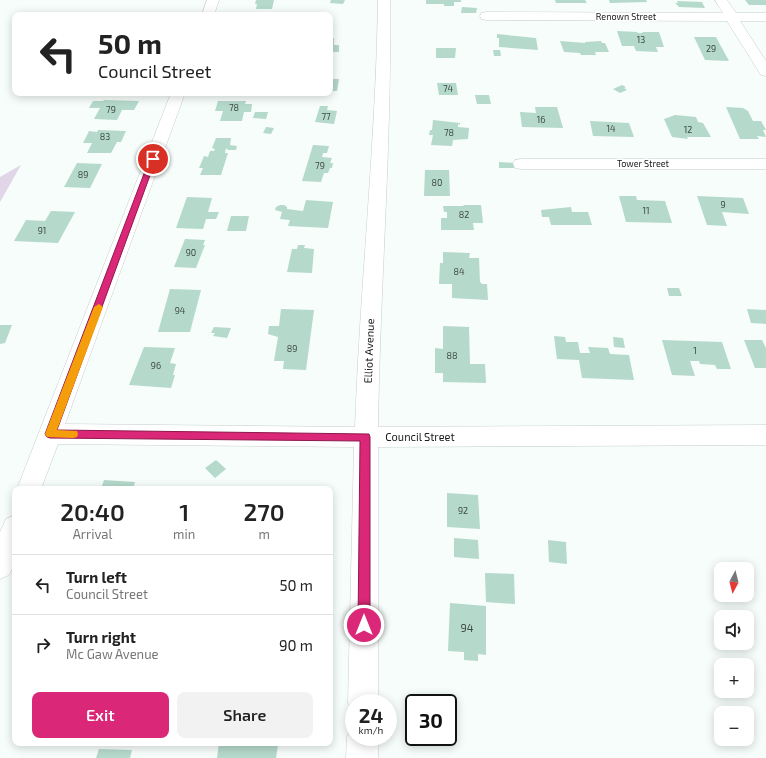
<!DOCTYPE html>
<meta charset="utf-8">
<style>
:root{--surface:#fff;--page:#f2f2f2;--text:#222;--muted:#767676;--line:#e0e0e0;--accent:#db2777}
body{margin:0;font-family:"Exo 2",sans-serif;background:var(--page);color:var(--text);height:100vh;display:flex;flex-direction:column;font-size:15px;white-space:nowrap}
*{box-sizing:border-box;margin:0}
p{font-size:13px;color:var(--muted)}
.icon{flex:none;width:22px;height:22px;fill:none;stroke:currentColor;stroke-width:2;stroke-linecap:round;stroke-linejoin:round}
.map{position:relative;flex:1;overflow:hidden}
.panel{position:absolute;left:12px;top:486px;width:321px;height:260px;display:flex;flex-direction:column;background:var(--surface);border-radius:8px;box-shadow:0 2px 10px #0003}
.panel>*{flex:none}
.banner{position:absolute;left:12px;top:12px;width:321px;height:84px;border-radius:8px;box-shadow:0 2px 10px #0003;background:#fff;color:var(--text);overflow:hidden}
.needle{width:26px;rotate:187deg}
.tools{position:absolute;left:714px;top:562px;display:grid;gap:8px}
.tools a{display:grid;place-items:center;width:40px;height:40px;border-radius:8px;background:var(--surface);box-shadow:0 2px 10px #0003;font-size:20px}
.speed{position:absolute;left:345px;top:694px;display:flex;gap:8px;font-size:20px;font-weight:700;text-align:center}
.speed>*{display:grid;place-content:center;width:52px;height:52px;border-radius:50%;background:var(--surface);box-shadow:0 2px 10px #0003;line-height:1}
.speed small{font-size:10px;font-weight:400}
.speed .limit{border:2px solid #111;border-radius:6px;background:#fff;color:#111}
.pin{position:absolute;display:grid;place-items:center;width:34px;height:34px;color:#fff;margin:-17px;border:2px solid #fff;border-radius:50%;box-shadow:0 1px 4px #0007}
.me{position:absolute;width:44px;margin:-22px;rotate:0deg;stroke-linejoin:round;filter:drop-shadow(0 0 3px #0008)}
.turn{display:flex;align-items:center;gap:14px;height:84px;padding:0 20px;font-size:18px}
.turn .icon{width:52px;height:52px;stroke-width:2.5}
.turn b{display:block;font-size:28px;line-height:34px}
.eta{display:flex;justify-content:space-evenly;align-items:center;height:68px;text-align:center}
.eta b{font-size:24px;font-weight:600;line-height:28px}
.button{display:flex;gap:8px;margin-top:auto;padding:8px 20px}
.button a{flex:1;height:46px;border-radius:8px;background:var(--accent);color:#fff;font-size:16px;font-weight:600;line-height:46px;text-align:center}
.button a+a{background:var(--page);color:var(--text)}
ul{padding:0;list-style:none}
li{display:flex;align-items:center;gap:12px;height:60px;padding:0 20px;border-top:1px solid var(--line)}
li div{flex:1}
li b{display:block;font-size:15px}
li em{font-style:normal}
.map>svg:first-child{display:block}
</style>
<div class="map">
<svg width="766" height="758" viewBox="0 0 766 758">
<rect width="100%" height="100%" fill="#f6fdfa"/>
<!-- green -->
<path fill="#e1d5e8" d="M21 165 0 202V177Z"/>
<!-- building -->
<path fill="#b5d9cb" d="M256 0H274L272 9H256L257 4H255Z
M331 0H345L343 4 330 3Z
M426 0H461V2H454V6H444V4H426Z
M555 0H585L587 3H556Z
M609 0H646L647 2 610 3Z
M745 0H766V5H749Z
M677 1 702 2 705 8 679 7 675 3H678Z
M462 7 477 8 476 13H461Z
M617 31 637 32 638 33H643L642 32H659L664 47H656L658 52 636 51 634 46H622Z
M497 34 536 38 538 50 499 47V38H497Z
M694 37H716L729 61 705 60Z
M330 38H334V45H339V52H330Z
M560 41 585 43V42L601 41 602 43H605L609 52H595L596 55H581L580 53 564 52Z
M436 48H456L455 58H436Z
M493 50H500L501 56H494Z
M330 79H339L337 91H330Z
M437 83H456L458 95H439Z
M622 85 626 87 624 88 627 90 620 93 613 89Z
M475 95H489L491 104H477Z
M104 100 139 101 134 110H122L117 120 94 119 100 108H89L93 101H103Z
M218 101H246L245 104H252L251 112H244L242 121H220L223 111H215Z
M320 106H328L327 110 337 111 334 124 315 122Z
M535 107H557L563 128 522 127 520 112 536 113Z
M726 107 743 108 748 111 753 121H761L766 130H763L766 137 757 136 759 139H740Z
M255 112H268L266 119 253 118Z
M675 115 696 117 698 122 703 123 711 137H687L688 139 672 137 664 119Z
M433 120 460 123V125L458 124V127L469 128 468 139 453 140 452 146 431 145 433 135H429L430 130H432Z
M590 121 629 123 634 137 593 136Z
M266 127 274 128 271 134 263 133Z
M98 130 126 131 121 142H117L111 153H87L92 143H83L89 131 97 132Z
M216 138H231L230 145 237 146 236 150H228L226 148 225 153H228L221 175H200L203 168H199L204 156 208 157 210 151H214L215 149 212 148Z
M313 145 329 146 327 153H323L322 157 332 158 330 163H333L332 168H330L328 173H324L321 182 302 181Z
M499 162 514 163V168H499Z
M77 163 102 164 90 188 64 187Z
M425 170H449L450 196H424Z
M619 196H636L637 200 665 201 672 223 626 222Z
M697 196 743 198 749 214 722 212 727 226 707 225Z
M187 197 212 198 208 212H219L216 219H206L203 229 176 228Z
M306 200 333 202 328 228 288 226 290 220 280 219 282 212 275 210 276 207 280 205H284L287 207V209L303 211Z
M463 205H481L483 223H473L474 230H441V218H447V212H444L443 206H464Z
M571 207 572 212H588L592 225H551L549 217H542L541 210Z
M51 211 75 212 58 243 14 241 26 220 45 221Z
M231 216H249L246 231H227Z
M185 239 205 240 203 245H205L196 268 174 267Z
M298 245H305L304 248 314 249 312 273 287 272 292 249H297Z
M443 252 470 253 469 258H479L480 282 482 284H487L488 300 452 298V284H439L440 263H443Z
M667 288H679L682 296H669Z
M170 289 201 290 190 332H158Z
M281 309 314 310 306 370 283 369 284 361H274L278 337 268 334 269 326H279Z
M747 309 766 310V324L751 323Z
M0 325H12L5 343 0 344Z
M443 326 469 327 470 364H485L486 383 443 382V373H435V348L443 349Z
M214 327 231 328 227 338 213 336 215 333H211Z
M554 336 565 337 566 342H578L580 353H590L588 347 608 348 610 354 629 355 634 380 582 378 579 360 557 359Z
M613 337 623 338 625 348 614 347Z
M662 340 722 342 731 369H717L715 365 700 364 699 361H690L695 376 672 375Z
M744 340H762L766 348V368H755Z
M144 347 175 348 170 363 176 364 173 375H175L171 388 129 385Z
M216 460 226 469 215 478 205 468Z
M104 480 135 482 133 489H101Z
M447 493 478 495 480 529 447 527Z
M454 538 478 540 479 559 454 557Z
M548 540 566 542 567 564 549 562Z
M485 573 514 574 515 604 486 602Z
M450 603 486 606V655L478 654V661L464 660V652L448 651Z
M219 743 278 745 276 758H217Z
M99 749 132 750 130 758H96Z"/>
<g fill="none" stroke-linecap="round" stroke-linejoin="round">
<defs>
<path id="minor" d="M207 0H219L214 15H202Z
M378 0H390C392 142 380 285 378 427L766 425V445L378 447V703H354V714L348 703 354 447 58 444 41 489H17L171 93H185L65 424 355 427C360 285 376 143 378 0Z
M715 0H727L736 13H766V21H740L766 61V76L761 75 727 21 486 20 481 19 480 16 481 13 486 12 723 13Z
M521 159H766V169H521L515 168 513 164 515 160Z
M15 515V562L9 575 0 579V532L6 519Z
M354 725V737H379L378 758H346L347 737 352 726Z"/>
</defs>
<!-- minor casing -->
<use href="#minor" stroke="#c7cecb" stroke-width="1"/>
<!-- minor -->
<use href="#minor" fill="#fff" fill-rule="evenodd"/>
</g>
<!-- route -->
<path fill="#db2777" stroke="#8e194d" d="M150 158 156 159 57 430 369 434 370 437V625L368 629 364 631 360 629 358 625 360 441 50 438 47 437 45 434Z"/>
<!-- slow -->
<path fill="#f59e0b" d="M99 304 103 307 57 430 77 431 78 434 77 437 73 438 47 437 45 434 94 307Z"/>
<g text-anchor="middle" stroke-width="3" stroke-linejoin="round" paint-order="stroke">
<!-- far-street labels -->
<g font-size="9" fill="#181b1a" stroke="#fff">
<text x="626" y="20">Renown Street</text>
<text x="643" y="167">Tower Street</text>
</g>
<!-- number labels -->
<g font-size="9" fill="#3f4a46">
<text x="641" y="43">13</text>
<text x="711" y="52">29</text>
<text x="448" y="92">74</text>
<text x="234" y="111">78</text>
<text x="111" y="113">79</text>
<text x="326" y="120">77</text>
<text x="541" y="123">16</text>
<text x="611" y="132">14</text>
<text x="688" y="133">12</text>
<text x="449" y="136">78</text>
<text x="105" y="140">83</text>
<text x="320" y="169">79</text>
<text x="83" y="178">89</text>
<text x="437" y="186">80</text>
<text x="723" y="208">9</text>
<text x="646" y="214">11</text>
<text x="464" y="218">82</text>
<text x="42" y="234">91</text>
<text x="191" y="256">90</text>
<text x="459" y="275">84</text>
<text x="180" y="314">94</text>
<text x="292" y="352">89</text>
<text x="695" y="354">1</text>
<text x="452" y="359">88</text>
<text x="156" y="369">96</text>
<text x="463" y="514">92</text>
</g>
<!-- street labels -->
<g font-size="11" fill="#181b1a" stroke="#fff">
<text transform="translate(369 351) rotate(-88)" y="4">Elliot Avenue</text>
<text x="420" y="441">Council Street</text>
</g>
<!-- near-number labels -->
<g font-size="11" fill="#3f4a46">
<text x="467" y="632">94</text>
</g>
</g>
</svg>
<div class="tools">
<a><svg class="needle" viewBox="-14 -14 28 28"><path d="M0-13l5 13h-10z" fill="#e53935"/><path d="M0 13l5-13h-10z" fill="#767676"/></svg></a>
<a><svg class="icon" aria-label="sound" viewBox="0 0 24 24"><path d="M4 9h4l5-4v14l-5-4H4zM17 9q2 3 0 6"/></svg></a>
<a>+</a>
<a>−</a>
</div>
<div class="speed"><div>24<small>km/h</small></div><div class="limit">30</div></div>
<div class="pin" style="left:153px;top:159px;background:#d93025"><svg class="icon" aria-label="arrive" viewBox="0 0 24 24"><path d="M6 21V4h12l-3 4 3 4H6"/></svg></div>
<svg class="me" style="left:364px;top:625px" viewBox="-20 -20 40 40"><circle r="17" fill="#db2777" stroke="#fff" stroke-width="3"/><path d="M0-11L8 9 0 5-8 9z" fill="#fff"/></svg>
<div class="banner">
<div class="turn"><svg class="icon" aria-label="left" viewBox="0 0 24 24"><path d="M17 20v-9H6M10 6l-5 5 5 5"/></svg><div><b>50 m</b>Council Street</div></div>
</div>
<section class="panel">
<div class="eta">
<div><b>20:40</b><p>Arrival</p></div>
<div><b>1</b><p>min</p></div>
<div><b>270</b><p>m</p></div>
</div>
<ul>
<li><svg class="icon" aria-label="left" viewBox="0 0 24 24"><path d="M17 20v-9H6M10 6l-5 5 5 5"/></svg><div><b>Turn left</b><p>Council Street</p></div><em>50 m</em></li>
<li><svg class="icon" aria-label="right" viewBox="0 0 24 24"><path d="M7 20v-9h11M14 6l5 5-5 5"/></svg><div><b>Turn right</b><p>Mc Gaw Avenue</p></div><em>90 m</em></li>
</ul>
<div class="button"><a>Exit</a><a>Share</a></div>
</section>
</div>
